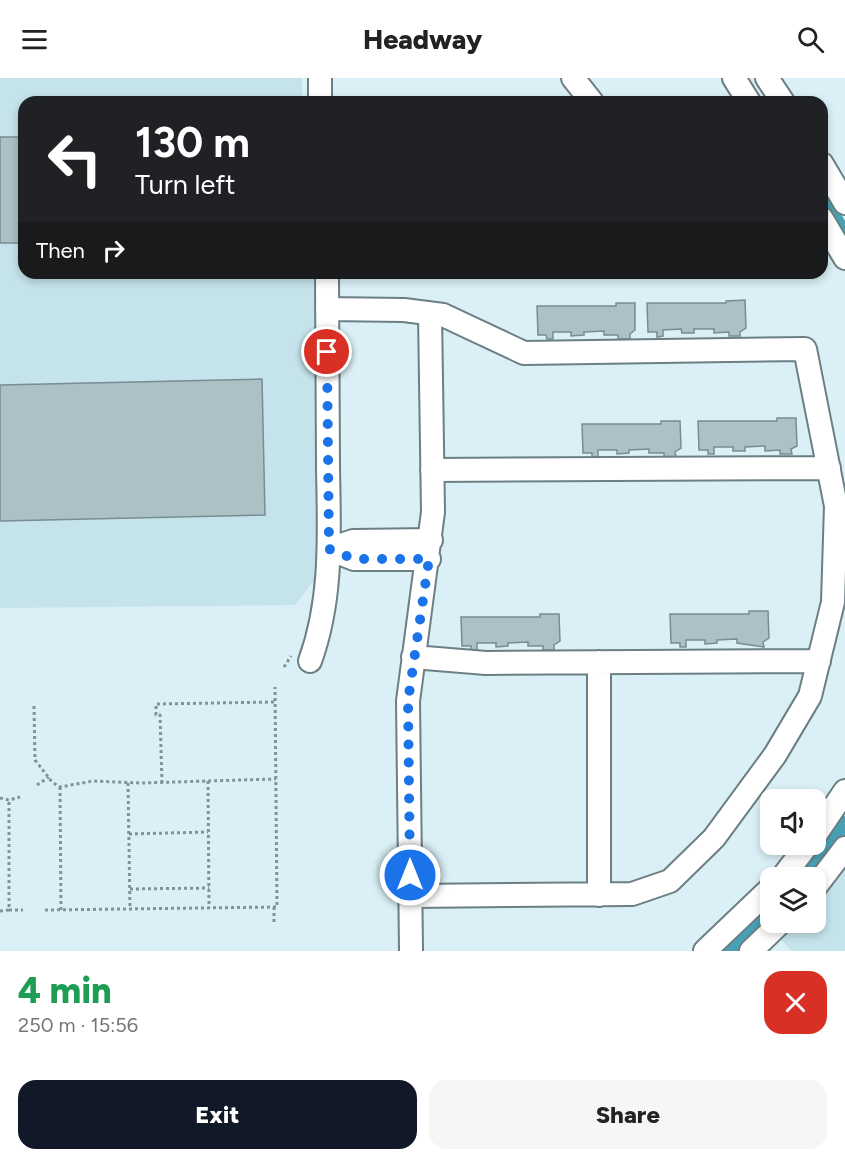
<!DOCTYPE html>
<meta charset="utf-8">
<style>
:root{--surface:#fff;--page:#f6f6f6;--text:#222;--muted:#767676;--accent:#111827}
body{margin:0;font-family:Figtree,sans-serif;background:var(--page);color:var(--text);height:100vh;display:flex;flex-direction:column;font-size:22px;white-space:nowrap}
*{box-sizing:border-box;margin:0}
p{font-size:20px;color:var(--muted)}
.icon{flex:none;width:33px;height:33px;fill:none;stroke:currentColor;stroke-width:2;stroke-linecap:round;stroke-linejoin:round}
.map{position:relative;height:873px;overflow:hidden}
.panel{display:flex;flex-direction:column;background:var(--surface);flex:1}
.panel>*{flex:none}
.banner{position:absolute;left:18px;top:18px;width:810px;height:183px;border-radius:18px;box-shadow:0 3px 9px #0003;background:#202124;color:#fff;overflow:hidden}
.controls{position:absolute;left:760px;top:711px;display:grid;gap:12px}
.controls a{display:grid;place-items:center;width:66px;height:66px;border-radius:12px;background:var(--surface);box-shadow:0 3px 9px #0003;font-size:30px}
.pin{position:absolute;display:grid;place-items:center;width:51px;height:51px;color:#fff;margin:-26px;border:3px solid #fff;border-radius:50%;box-shadow:0 2px 6px #0007}
.me{position:absolute;width:66px;margin:-33px;rotate:0deg;stroke-linejoin:round;filter:drop-shadow(0 0 4px #0008)}
.turn{display:flex;align-items:center;gap:21px;height:126px;padding:0 18px;font-size:27px}
.turn .icon{width:78px;height:78px;stroke-width:2.5}
.turn b{display:block;font-size:42px;line-height:51px}
.then{display:flex;align-items:center;height:57px;padding:0 18px;background:#0003;gap:12px;font-size:22px}
.round{display:grid;place-items:center;flex:none;width:63px;height:63px;border-radius:18px;background:var(--page)}
.headline{display:flex;align-items:center;justify-content:space-between;height:102px;padding:0 18px}
h1{font-size:36px;font-weight:800;line-height:45px;color:#1e9e55}
.primary-button{display:flex;gap:12px;margin-top:auto;padding:12px 18px}
.primary-button a{flex:1;height:69px;border-radius:18px;background:var(--accent);color:#fff;font-size:24px;font-weight:800;line-height:69px;text-align:center}
.primary-button a+a{background:var(--page);color:var(--text)}
header{display:flex;justify-content:space-between;align-items:center;height:78px;padding:0 18px;background:var(--surface);font-size:27px;font-weight:800}
.map>svg:first-child{display:block}
</style>
<header><svg class="icon" aria-label="menu" viewBox="0 0 24 24"><path d="M4 6h16M4 12h16M4 18h16"/></svg>Headway<svg class="icon" aria-label="search" viewBox="0 0 24 24"><circle cx="10" cy="10" r="6"/><path d="M15 15l6 6"/></svg></header>
<div class="map">
<svg width="845" height="873" viewBox="0 0 845 873">
<rect width="100%" height="100%" fill="#daf0f6"/>
<!-- built -->
<path fill="#c5e3eb" d="M0 0H302V24H24V195H315L319 443 316 500 295 527 0 530Z
M845 789V873H792L781 862 797 845 816 844V824Z"/>
<g fill="none" stroke-linecap="round" stroke-linejoin="round">
<!-- canal -->
<path stroke="#47a1b4" stroke-width="18" d="M822 123 839 150
M806 800 845 747
M731 873 771 834"/>
</g>
<!-- building -->
<path fill="#abc1c6" stroke="#788c91" stroke-width="1.5" d="M0 59H24V165H0Z
M745 222 746 250 740 254V258H729V254L714 255V251H694V255H682L681 251 663 252V258L657 259V254H648L647 225H726V223Z
M616 225H635V252L630 256V261H618V257H604V253L584 254V257L571 258V254H553V261H547L546 257H538L537 228H616Z
M262 301 265 437 0 443V307Z
M777 340H796L797 368 791 371 792 376H780V372L765 373V368L745 369V373H733V369H714V376H708V372H699L698 343H777Z
M661 343H680L681 370 675 374 676 379H664V375H649V371L629 372V375L617 376V372H598V379H592V375H583L582 346H661Z
M749 533H768L769 560 763 564 764 569 737 565V561L717 562V565L705 566V562H686V569H680V565H671L670 536H749Z
M540 536H559L560 563 554 567V572H543V568H528V564L508 565V568L496 569V565H477V572H471V568H462L461 539H540Z"/>
<g fill="none" stroke-linecap="round" stroke-linejoin="round">
<defs>
<path id="minor" d="M320 0V24
M573 0 592 24
M734 0 749 24
M767 0 783 24
M822 86 845 125
M822 141 845 180
M327 231 404 232 443 237 524 275 805 271 836 428 833 524 810 618 775 677 714 760 670 803 632 816 410 818
M432 392 829 390
M329 471 353 463 431 462
M329 471 354 481H429
M413 579 486 585 819 583
M310 583C333 520 329 454 328 388 328 324 327 259 327 195
M599 584V817
M816 756 845 713
M782 800 808 766
M816 808 845 770
M411 873 408 623 433 434 430 236
M705 873 771 810
M751 873 781 844"/>
</defs>
<!-- minor casing -->
<use href="#minor" stroke="#6b7f84" stroke-width="26"/>
<!-- path -->
<path stroke="#839296" stroke-width="3" stroke-dasharray="3 3" stroke-linecap="butt" d="M284 589 291 578
M34 628 35 682 52 704 60 709 93 703 141 705 276 701
M208 703 209 830
M128 705 130 831
M162 705 160 637H156V626L275 624
M37 707 49 699
M60 709 61 832
M0 720 9 722 20 719
M129 756 208 754
M130 811 209 810
M274 829V845
M9 832H23
M45 832 277 829 275 609
M0 833 9 832V722"/>
<!-- minor -->
<use href="#minor" stroke="#fff" stroke-width="22"/>
</g>
<g fill="none" stroke-linecap="round" stroke-linejoin="round">
<!-- route -->
<path stroke="#1a73e8" stroke-width="10" stroke-dasharray="0 18" d="M327 274 329 471 354 481H429L408 623 410 797"/>
</g>
</svg>
<div class="controls">
<a><svg class="icon" aria-label="sound" viewBox="0 0 24 24"><path d="M4 9h4l5-4v14l-5-4H4zM17 9q2 3 0 6"/></svg></a>
<a><svg class="icon" aria-label="layers" viewBox="0 0 24 24"><path d="M12 4l9 5-9 5-9-5zM3 14l9 5 9-5"/></svg></a>
</div>
<div class="pin" style="left:327px;top:274px;background:#d93025"><svg class="icon" aria-label="arrive" viewBox="0 0 24 24"><path d="M6 21V4h12l-3 4 3 4H6"/></svg></div>
<svg class="me" style="left:410px;top:797px" viewBox="-20 -20 40 40"><circle r="17" fill="#1a73e8" stroke="#fff" stroke-width="3"/><path d="M0-11L8 9 0 5-8 9z" fill="#fff"/></svg>
<div class="banner">
<div class="turn"><svg class="icon" aria-label="left" viewBox="0 0 24 24"><path d="M17 20v-9H6M10 6l-5 5 5 5"/></svg><div><b>130 m</b>Turn left</div></div>
<div class="then">Then<svg class="icon" aria-label="right" viewBox="0 0 24 24"><path d="M7 20v-9h11M14 6l5 5-5 5"/></svg></div>
</div>
</div>
<section class="panel">
<div class="headline"><div><h1>4 min</h1><p>250 m · 15:56</p></div><a class="round" style="background:#d93025;color:#fff"><svg class="icon" aria-label="close" viewBox="0 0 24 24"><path d="M6 6l12 12M18 6L6 18"/></svg></a></div>
<div class="primary-button"><a>Exit</a><a>Share</a></div>
</section>
